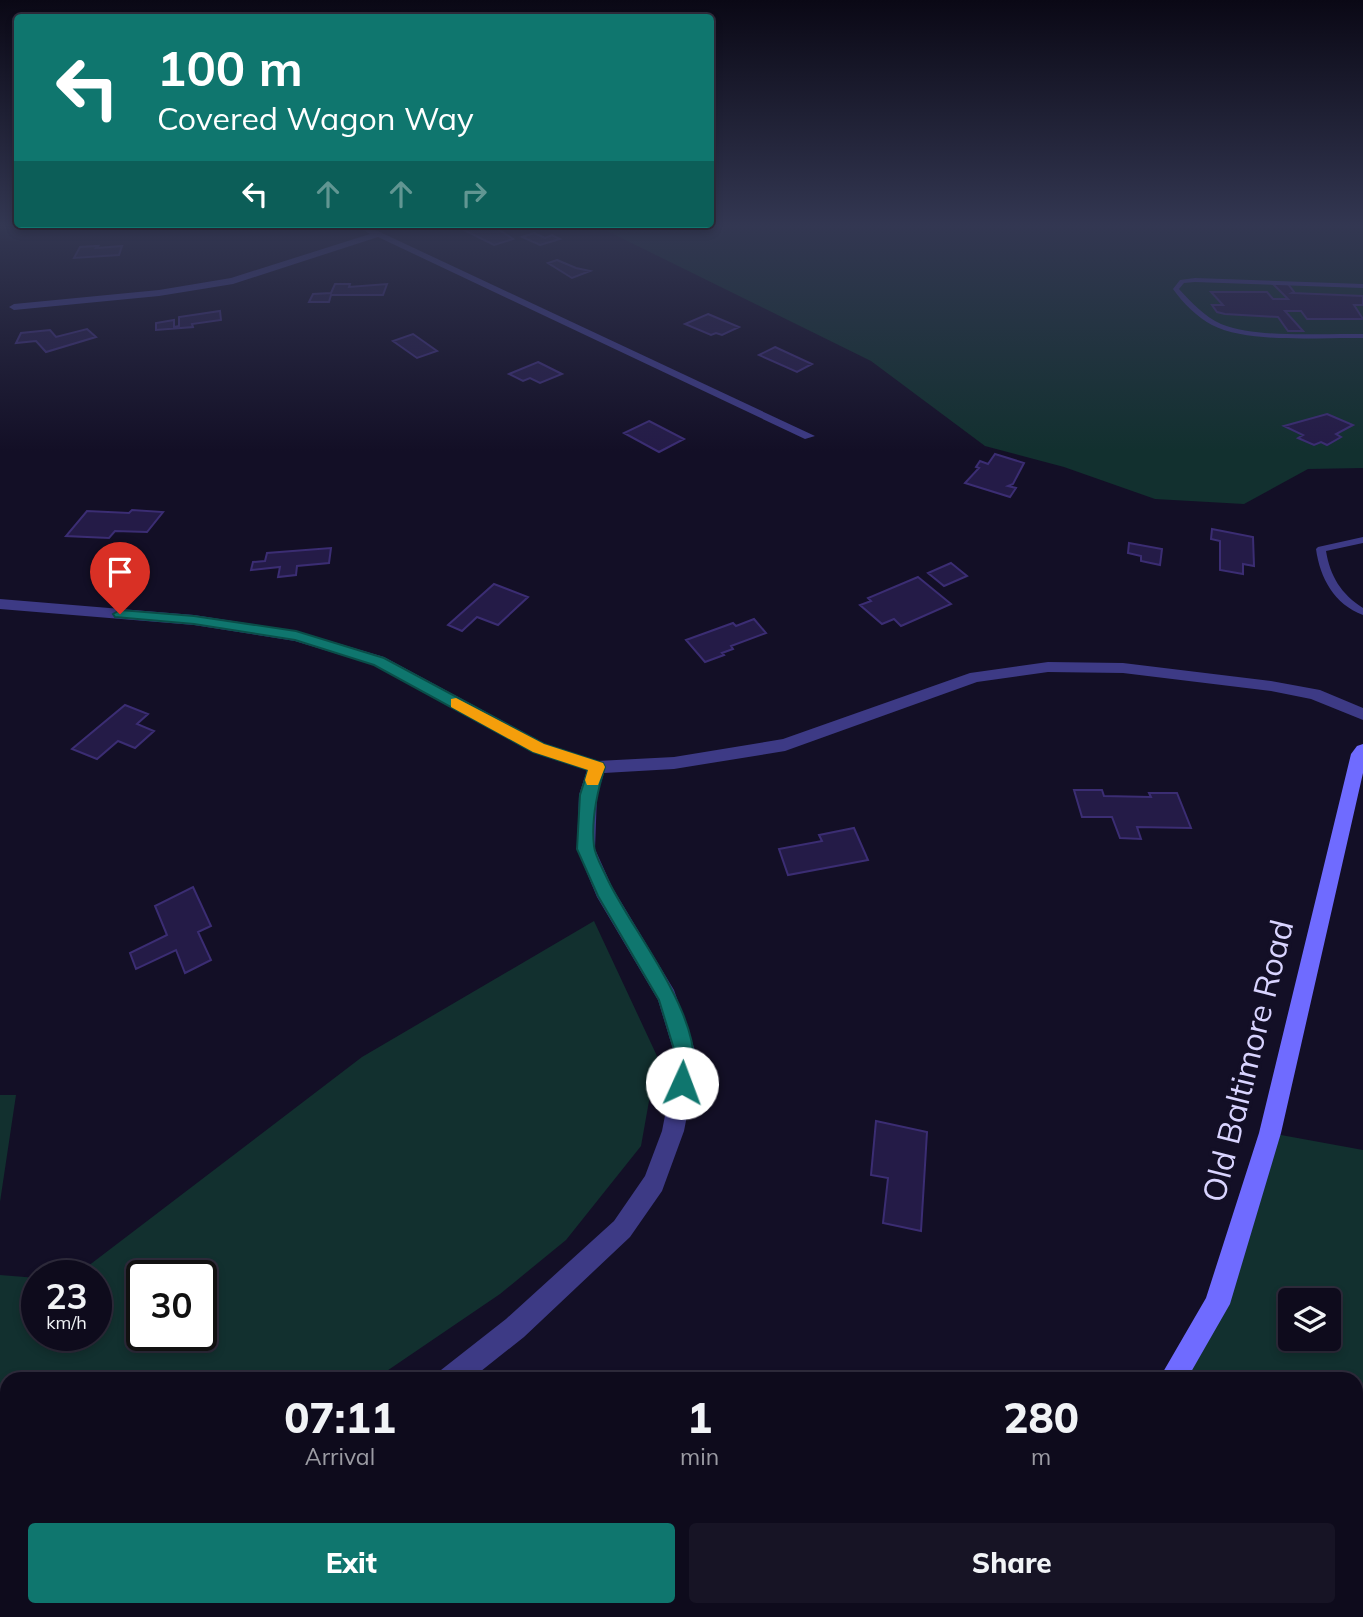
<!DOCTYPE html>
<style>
:root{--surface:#0e0b1c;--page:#171425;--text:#f1f3f6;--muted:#9b9ba3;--line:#2e2b3b;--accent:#0f766e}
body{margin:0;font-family:Mulish,sans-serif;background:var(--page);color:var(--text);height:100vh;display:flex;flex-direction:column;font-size:26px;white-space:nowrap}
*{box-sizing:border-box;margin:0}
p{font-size:23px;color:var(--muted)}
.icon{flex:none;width:38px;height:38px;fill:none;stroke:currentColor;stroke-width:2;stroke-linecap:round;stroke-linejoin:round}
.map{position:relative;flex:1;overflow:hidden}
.details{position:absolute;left:0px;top:1372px;width:1363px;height:245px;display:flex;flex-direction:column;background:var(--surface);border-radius:21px 21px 0 0;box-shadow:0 4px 10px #0003,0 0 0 2px var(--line)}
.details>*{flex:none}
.banner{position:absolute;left:14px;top:14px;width:700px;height:214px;border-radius:7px;box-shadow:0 4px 10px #0003,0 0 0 2px var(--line);background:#0f766e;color:#fff;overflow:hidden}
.fabs{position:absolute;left:1278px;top:1288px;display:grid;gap:14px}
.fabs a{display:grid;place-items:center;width:63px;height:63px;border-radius:7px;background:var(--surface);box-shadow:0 4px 10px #0003,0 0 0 2px var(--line);font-size:35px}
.speed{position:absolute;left:21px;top:1260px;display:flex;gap:14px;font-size:35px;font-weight:700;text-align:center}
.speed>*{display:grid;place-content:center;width:91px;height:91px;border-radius:50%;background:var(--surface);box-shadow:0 4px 10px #0003,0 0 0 2px var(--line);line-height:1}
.speed small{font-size:18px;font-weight:400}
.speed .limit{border:4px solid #111;border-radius:10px;background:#fff;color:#111}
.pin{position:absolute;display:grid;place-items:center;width:60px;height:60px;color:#fff;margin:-72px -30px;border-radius:50% 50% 50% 0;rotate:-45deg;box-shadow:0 0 7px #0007}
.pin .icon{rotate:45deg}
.me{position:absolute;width:77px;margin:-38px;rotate:2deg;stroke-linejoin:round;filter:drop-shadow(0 0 5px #0008)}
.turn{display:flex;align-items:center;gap:24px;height:147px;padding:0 28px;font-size:32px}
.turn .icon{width:91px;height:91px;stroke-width:2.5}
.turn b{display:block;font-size:49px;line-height:60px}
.lanes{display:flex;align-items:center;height:66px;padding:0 28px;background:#0003;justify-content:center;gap:35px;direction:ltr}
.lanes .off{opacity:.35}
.eta{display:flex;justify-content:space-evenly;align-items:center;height:119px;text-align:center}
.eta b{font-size:42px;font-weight:800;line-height:49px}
.primary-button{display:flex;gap:14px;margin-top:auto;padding:14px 28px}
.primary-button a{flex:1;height:80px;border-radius:7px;background:var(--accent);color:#fff;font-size:28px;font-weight:800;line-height:80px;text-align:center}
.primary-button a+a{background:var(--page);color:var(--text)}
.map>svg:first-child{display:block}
</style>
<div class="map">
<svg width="1363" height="1617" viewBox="0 0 1363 1617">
<rect width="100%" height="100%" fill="#130f26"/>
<!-- green -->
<path fill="#12302f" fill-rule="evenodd" d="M595 225H1363V468L1308 469 1244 504 1155 499 1064 467 985 446 871 361Z
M594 921 657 1056 641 1146 566 1240 500 1294 375 1379H7V1433H0V1275L37 1278V1335H96V1276H75L362 1057ZM142 1276H201V1335H142Z
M0 1095H16L0 1202Z
M1270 1133 1363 1150V1617H990L995 1610H1356V1379H1172L1217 1304ZM1290 1300H1328V1339H1290Z"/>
<!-- building -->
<path fill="#241b47" stroke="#3b2d73" stroke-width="2" d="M471 225 495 227 513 239 494 245 460 228Z
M534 233 545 238 552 235 560 239 540 245 522 237Z
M98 246 96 248 122 246 119 255 74 258 80 247Z
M557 260 576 268 590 271 572 278 548 263Z
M335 284H350L349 287 387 284 383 295H331L329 302H309L313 294 331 293Z
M1273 284H1288L1294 292 1292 293 1363 296V305H1354L1363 319H1307L1301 311H1285L1303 331H1288L1278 317 1225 314 1217 312 1212 305H1223L1211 292H1267L1273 299H1288Z
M220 311 221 320 192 324 193 327 156 330V323L174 320V327L179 326V317Z
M708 314 739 327 722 335 716 333 711 335 685 324Z
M87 329 96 337 46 352 36 341 16 343 21 333 50 330 56 337Z
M413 334 437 351 417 358 393 341Z
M775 347 812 364 797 372 759 355Z
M538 362 562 374 540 383 530 378 523 381 509 374Z
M1327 414 1353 425 1336 434 1341 437 1327 445 1321 442 1314 445 1298 438 1303 435 1284 426Z
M649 421 684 439 659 452 624 433Z
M995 454 1024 463 1013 484 1008 486 1016 488 1010 497 965 483 979 468 976 467 980 461 988 464Z
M132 510 163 512 147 532 115 531 109 538 66 536 87 511 129 513Z
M1212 529 1253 537 1254 566 1243 564V574L1220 570V541L1211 539Z
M1129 543 1162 549 1160 565 1141 561V556L1128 553Z
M331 548 329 563 297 566 296 575 278 577 280 567 251 570 253 562 265 561 267 553Z
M951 563 967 576 944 586 928 573Z
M918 577 951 604 901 626 894 619 882 624 860 605 871 601 868 598Z
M494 584 528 597 498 625 477 617 462 631 448 625Z
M754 619 766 633 731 646 733 649 722 653 724 655 705 662 686 640 733 623 736 626Z
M125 705 148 714 137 724 154 731 135 748 118 741 97 759 72 749Z
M1074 790H1102L1104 796 1151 797 1149 793H1177L1191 828 1137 827 1141 839 1120 838 1112 817H1082Z
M854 828 868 860 788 875 779 849 822 841 819 835Z
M193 887 211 926 198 932 211 960 185 973 176 950 136 969 130 953 167 935 155 906Z
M876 1121 927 1132 921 1231 883 1223 888 1178 871 1175Z"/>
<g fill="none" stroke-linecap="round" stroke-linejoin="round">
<!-- lane -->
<path fill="#3d3a85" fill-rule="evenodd" d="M1195 278 1363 284V288L1195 282 1184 283 1179 289C1191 302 1205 317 1221 324 1259 339 1322 333 1363 334V338C1321 337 1249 344 1212 325 1197 317 1183 303 1173 289L1180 280Z
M1363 537V543L1326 551C1330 576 1341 594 1363 608V615C1334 604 1320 578 1316 549L1318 547Z"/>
<!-- street -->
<path fill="#3d3a85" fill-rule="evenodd" d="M355 225H365L815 436 805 439 378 237 233 284 159 296 14 310 9 307 14 304 159 290 231 278 370 234Z
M0 599 194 615 296 631 384 657 545 744 597 761 674 757 783 739 970 673 1048 662 1123 663 1271 681 1320 690 1363 708V720L1311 699 1271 691 1123 673 1048 672 977 682 785 751 674 769 604 773 597 795 595 849 612 887 674 990 698 1059 684 1131 662 1191 630 1237 524 1337 471 1379H437L441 1370 506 1319 614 1221 645 1176 662 1131 676 1059 658 1000 597 897 577 849 579 795 587 770 533 752 374 665 295 641 194 625 0 609Z"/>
<!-- secondary -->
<path fill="#6f6bff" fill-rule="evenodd" d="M1363 744V773L1281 1133 1230 1304 1187 1379H1159L1206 1298 1259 1133 1351 754 1357 746Z
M978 1610H1010L1007 1617H975Z"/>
</g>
<!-- sky -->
<linearGradient id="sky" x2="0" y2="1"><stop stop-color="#0a0815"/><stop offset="0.5" stop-color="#333752"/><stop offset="1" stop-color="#333752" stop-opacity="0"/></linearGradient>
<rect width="1363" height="451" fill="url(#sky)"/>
<!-- route -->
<path fill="#0f766e" stroke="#0a4d48" stroke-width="2" d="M120 610 194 616 296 631 384 658 544 744 603 763 605 767C597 792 591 819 594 846 595 856 602 867 606 876 631 932 716 1028 689 1090L682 1093 675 1090 672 1083 677 1059 659 1000 598 896 577 849 580 795 588 770 533 752 374 665 295 640 194 624 115 617 113 614Z"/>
<!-- slow -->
<path fill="#f59e0b" d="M456 698 544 744 603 763 605 767 598 785H587L585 780 588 770 533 752 451 707V699Z"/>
<g text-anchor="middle" stroke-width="7" stroke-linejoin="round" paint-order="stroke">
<!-- near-street labels -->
<g font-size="32" fill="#d9d4ff" stroke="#130f26">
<text transform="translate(1248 1061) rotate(-76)" y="11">Old Baltimore Road</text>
</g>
</g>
</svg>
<div class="fabs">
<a><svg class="icon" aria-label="layers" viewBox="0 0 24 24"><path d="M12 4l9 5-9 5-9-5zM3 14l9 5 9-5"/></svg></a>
</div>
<div class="speed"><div>23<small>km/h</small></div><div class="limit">30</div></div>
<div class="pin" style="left:120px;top:614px;background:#d93025"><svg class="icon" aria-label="arrive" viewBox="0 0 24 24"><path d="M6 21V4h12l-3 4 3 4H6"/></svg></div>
<svg class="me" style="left:682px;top:1083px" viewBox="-20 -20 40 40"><circle r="19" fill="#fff"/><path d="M0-13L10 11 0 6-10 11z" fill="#0f766e"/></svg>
<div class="banner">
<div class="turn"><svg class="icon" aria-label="left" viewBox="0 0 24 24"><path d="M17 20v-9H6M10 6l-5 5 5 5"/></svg><div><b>100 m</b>Covered Wagon Way</div></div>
<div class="lanes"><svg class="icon" aria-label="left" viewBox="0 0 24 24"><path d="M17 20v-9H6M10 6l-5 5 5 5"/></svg><svg class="icon off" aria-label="ahead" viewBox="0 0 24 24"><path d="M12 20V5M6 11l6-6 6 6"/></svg><svg class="icon off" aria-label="ahead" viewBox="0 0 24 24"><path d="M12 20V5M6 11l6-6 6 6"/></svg><svg class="icon off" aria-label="right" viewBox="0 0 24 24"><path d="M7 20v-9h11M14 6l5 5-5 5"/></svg></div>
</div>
<section class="details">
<div class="eta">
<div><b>07:11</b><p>Arrival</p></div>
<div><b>1</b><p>min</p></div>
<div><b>280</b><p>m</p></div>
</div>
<div class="primary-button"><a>Exit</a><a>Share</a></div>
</section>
</div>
